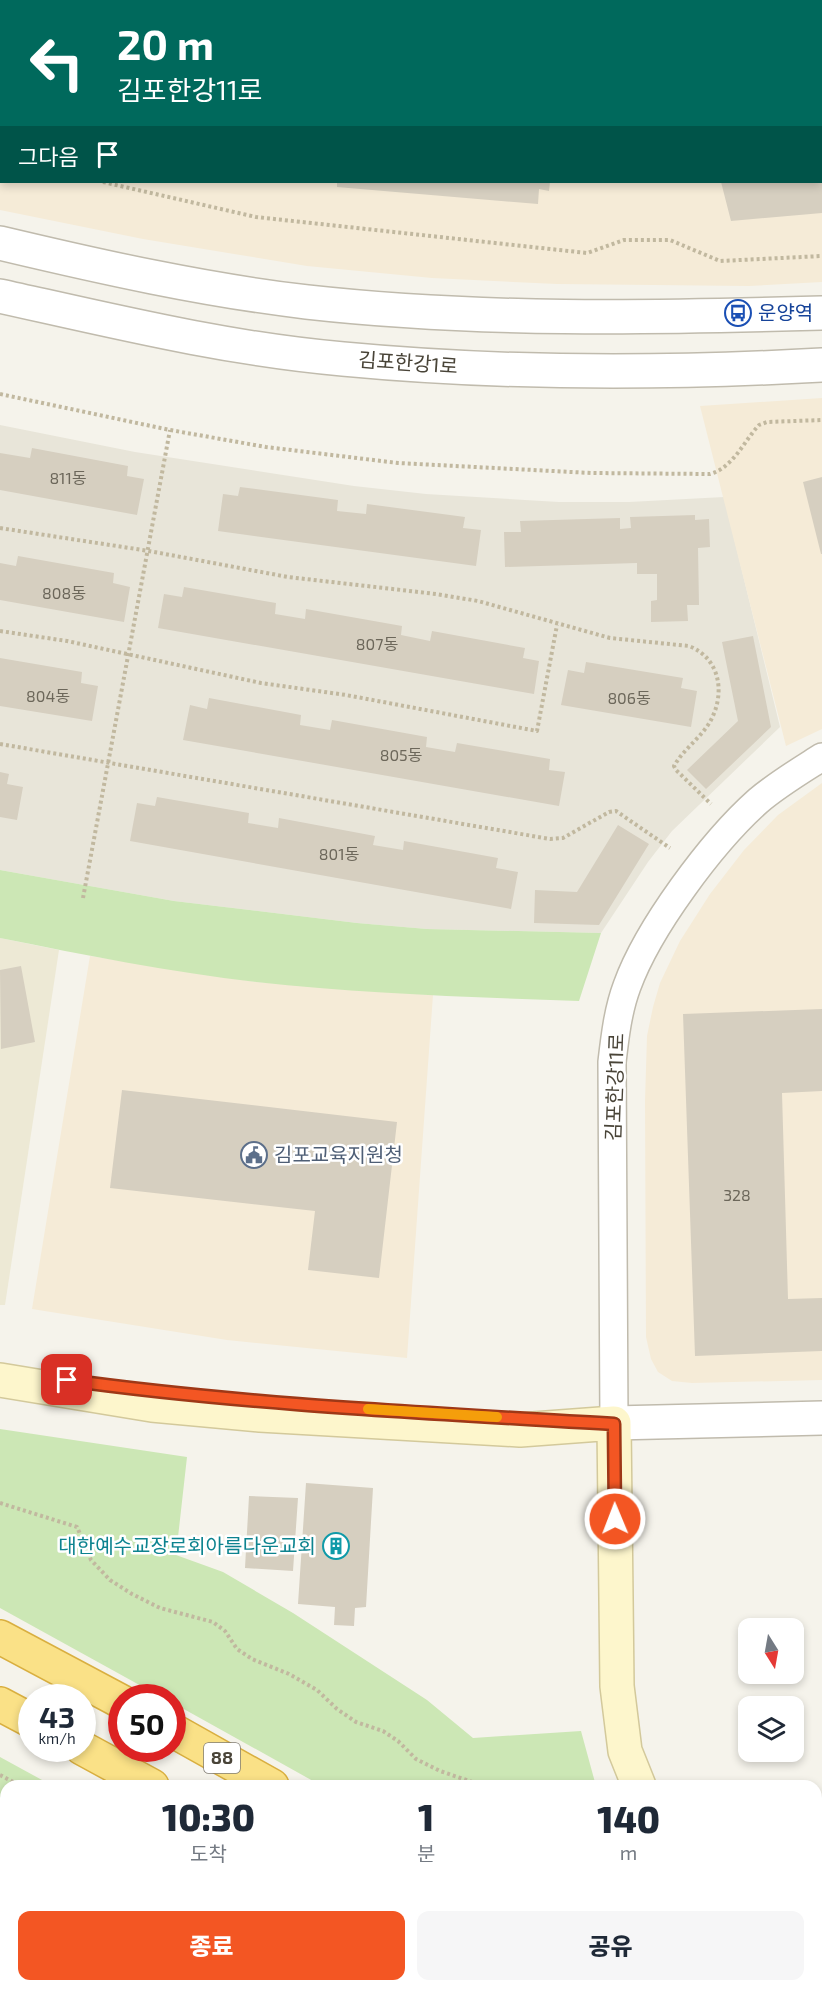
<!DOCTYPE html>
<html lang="ko">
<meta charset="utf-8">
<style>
:root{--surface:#fff;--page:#f6f6f7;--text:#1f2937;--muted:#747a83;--accent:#f35623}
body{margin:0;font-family:"Exo 2","Noto Sans KR",sans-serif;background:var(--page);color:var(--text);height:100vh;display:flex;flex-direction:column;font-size:22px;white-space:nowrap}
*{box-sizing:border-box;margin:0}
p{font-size:20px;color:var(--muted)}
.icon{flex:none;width:33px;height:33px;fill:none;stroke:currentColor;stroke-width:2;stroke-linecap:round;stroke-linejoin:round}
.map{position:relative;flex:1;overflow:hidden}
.sheet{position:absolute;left:0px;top:1780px;width:822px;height:212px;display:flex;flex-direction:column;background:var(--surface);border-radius:18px 18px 0 0;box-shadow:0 3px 9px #0003}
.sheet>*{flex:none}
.guide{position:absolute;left:0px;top:0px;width:822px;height:183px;box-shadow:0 3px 9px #0003;background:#00695c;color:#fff;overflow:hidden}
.needle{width:39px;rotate:169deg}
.buttons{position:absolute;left:738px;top:1618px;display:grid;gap:12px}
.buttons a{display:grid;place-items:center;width:66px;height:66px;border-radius:12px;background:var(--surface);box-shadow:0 3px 9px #0003;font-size:30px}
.speed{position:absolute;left:18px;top:1684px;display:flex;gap:12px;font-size:30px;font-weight:700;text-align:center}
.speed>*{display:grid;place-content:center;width:78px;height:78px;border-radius:50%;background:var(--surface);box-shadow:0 3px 9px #0003;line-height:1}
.speed small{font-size:15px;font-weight:400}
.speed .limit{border:9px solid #d22;background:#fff;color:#111}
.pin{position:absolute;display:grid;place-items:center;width:51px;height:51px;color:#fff;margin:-26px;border-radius:12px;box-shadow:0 3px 9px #0006}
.me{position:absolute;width:66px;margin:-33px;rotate:359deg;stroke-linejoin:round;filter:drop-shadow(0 0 4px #0008)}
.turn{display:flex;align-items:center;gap:21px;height:126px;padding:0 18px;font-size:27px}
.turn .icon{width:78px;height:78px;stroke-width:2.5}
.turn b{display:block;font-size:42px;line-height:51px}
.then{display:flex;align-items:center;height:57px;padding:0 18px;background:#0003;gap:12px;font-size:22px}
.eta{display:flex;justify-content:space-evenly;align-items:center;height:102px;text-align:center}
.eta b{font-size:36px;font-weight:800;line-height:42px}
.button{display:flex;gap:12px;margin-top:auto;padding:12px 18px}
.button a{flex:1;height:69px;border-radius:12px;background:var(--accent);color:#fff;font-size:24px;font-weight:800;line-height:69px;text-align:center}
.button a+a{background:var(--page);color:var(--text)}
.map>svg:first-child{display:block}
</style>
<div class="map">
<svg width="822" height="1991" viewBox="0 0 822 1991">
<rect width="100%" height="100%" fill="#f5f3eb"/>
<!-- residential -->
<path fill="#e8e5d9" d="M0 425 135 452 354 486 426 494 559 502H629L724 497 780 727 672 831 648 862 601 933 427 929 357 923 174 901 0 870Z"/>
<!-- commercial -->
<path fill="#f5ebd7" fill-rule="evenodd" d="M0 0H822V282L749 286 557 284 432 278 307 266 143 239 0 210ZM2 2H820V182H2Z
M822 398V729L786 746 700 406Z
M822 783V1380L692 1383 672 1381 658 1372 651 1359 646 1337 645 1101 647 1036 653 1007 660 983 680 941 710 894 744 850 778 815Z
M90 956 256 982 433 995 407 1358 227 1340 32 1309Z"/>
<!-- education -->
<path fill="#ede9d5" d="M0 938 59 950 5 1305H0Z"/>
<!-- green -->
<path fill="#cce7b5" d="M0 870 174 901 357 923 427 929 601 933 579 1001C471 997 363 994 256 982 170 972 85 955 0 938Z
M0 1429 187 1457 176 1555 223 1572 293 1613 427 1700 473 1738 581 1731 596 1786H322L173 1703 172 1698H163L0 1608Z
M0 1757 53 1786H6V1986H370L378 1991H0Z
M607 1986H739L745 1991H614Z"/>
<!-- building -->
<path fill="#d6cfc0" d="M337 182H550L549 191 539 189 538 204 337 187Z
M721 182H822V213L731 221Z
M32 448 128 466 127 476 144 479 137 515 0 490V453L30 458Z
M822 477V554H821L803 482Z
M240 487 338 500 337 511 366 514 367 504 465 517 463 528 481 530 476 566 218 531 223 494 238 496Z
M695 515V520L709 519 710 547 698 548 699 605H687L688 621 651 622V601L657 600V574H637V563L505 567 504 532H521L520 521 620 518V529L631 528 630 517Z
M18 556 114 573 113 583 130 587 124 622 0 600V563L16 566Z
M184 587 276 603 275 614 305 619 306 609 402 626 401 635 430 641 432 631 525 648 523 658 539 661 534 694 158 628 164 594 182 597Z
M753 636 771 727 706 789 687 770 738 721 722 642Z
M0 658 82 672 81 683 98 686 92 721 0 706Z
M586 662 683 678 681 688 697 691 691 727 561 705 568 670 584 673Z
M209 698 301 715 300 725 330 730 332 720 427 737 426 747 455 752 457 743 550 759 549 770 565 772 559 806 183 740 190 705 207 709Z
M0 772 9 774 7 784 23 787 17 820 0 817Z
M157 797 249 813 248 823 278 828 279 818 375 836 373 845 403 850 404 841 498 858 496 868 518 872 511 909 130 841 137 803 155 806Z
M618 825 649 844 599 925 534 923 535 890 577 892Z
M21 966 35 1042 1 1049 0 970Z
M822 1009V1091L782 1093 788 1299 822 1298V1351L695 1356 683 1014Z
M122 1090 397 1122 379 1278 308 1270 315 1211 110 1188Z
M306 1483 373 1488 366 1607 355 1608 354 1626 334 1625 335 1607 298 1604Z
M249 1496 298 1498 293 1571 245 1568Z"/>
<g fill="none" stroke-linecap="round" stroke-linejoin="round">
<defs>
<path id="minor" d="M614 1423 612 1062C615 1036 618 1010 627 986 648 928 712 842 758 801 778 784 800 771 822 757"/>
<path id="tertiary" d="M0 243C101 267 204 290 307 302 478 321 650 318 822 313
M0 296C113 321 227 349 343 359 502 374 662 374 822 365
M614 1423 822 1418"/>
<path id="secondary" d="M0 1380 152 1405 260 1415 520 1430 614 1423
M614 1423 617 1686 625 1751 639 1786
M789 1986 795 1991"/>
<path id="trunk" d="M0 1637 122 1702
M0 1704 32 1721
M172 1730 272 1786
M82 1748 152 1786
M470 1986 478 1991
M568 1986 575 1991"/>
</defs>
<!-- minor casing -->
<use href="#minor" stroke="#c0bbad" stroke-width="30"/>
<!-- tertiary casing -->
<use href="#tertiary" stroke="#c0bbad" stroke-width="36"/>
<!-- secondary casing -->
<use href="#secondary" stroke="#d3c99b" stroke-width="36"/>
<!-- trunk casing -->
<use href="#trunk" stroke="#d9af40" stroke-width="36"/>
<!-- path -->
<path stroke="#c1b89f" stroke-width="4" stroke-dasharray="3 3" stroke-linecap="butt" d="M0 158H2
M103 182 256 217 587 253 624 240H670L720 261 822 256
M0 394 170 430 266 447 398 463 591 473 710 474C733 468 744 441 759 425L767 422 822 420
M0 528 149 551 288 577 436 594 478 601 610 638 689 646C722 659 726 697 708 725 698 740 683 750 674 766L676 770 711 804
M0 631 67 641 261 683 346 695 537 731 557 625
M0 744 550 839 563 838 609 812 616 811 670 848
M83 898 170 430
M0 1503 77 1527 91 1560 110 1580 132 1594 160 1608 213 1622 225 1631 237 1649 252 1659 289 1674 317 1690 337 1709 356 1722 383 1731 398 1741 416 1759 440 1771 484 1786
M0 1775 21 1786
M0 1896 6 1898
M139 1986 145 1991
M335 1986 343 1991
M690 1986 697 1991"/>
<!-- minor -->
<use href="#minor" stroke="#fff" stroke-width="27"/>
<!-- tertiary -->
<use href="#tertiary" stroke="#fff" stroke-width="33"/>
<!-- secondary -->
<use href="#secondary" stroke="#fdf6cc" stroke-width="33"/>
<!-- trunk -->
<use href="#trunk" stroke="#fae187" stroke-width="33"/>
</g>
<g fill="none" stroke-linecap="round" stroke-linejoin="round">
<defs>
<path id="route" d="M67 1380C248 1405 431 1413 614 1424L615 1519"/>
</defs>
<!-- route casing -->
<use href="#route" stroke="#9e3817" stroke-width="15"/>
<!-- route -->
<use href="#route" stroke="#f35623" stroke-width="10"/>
<!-- slow -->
<path stroke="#f59e0b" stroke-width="10" d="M368 1409 497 1417"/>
</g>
<!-- icons -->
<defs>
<symbol id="bus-ring" viewBox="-11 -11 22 22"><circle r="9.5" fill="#fff" stroke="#1a4fb4" stroke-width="1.5"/><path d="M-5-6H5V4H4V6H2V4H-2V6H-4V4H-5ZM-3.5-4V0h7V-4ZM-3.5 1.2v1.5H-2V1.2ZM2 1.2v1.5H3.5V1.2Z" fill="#1a4fb4"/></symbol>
<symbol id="civic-ring" viewBox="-11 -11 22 22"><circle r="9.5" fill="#fff" stroke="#5c6f8a" stroke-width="1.5"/><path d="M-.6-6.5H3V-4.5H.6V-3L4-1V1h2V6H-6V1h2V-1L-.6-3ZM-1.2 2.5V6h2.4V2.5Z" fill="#5c6f8a"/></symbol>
<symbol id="building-ring" viewBox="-11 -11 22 22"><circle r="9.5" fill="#fff" stroke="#0f9aa8" stroke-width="1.5"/><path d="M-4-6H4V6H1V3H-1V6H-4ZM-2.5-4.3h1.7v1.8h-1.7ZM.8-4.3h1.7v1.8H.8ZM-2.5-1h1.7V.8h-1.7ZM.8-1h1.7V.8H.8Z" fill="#0f9aa8"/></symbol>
</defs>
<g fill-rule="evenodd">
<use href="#bus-ring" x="723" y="298" width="30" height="30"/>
<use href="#civic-ring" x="239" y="1140" width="30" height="30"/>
<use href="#building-ring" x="321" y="1531" width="30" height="30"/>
</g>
<g text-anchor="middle" stroke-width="5" stroke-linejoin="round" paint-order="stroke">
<!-- number labels -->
<g font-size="16" fill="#6c675a">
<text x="68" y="484">811동</text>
<text x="64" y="599">808동</text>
<text x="377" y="650">807동</text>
<text x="48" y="702">804동</text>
<text x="629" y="704">806동</text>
<text x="401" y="761">805동</text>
<text x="339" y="860">801동</text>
<text x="737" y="1201">328</text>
</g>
<!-- shield labels -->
<rect fill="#fff" stroke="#807c74" stroke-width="1.5" x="204" y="1743" width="36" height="30" rx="4.5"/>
<g font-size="18" font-weight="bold" fill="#494438">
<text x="222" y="1764">88</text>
</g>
<!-- transit labels -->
<g font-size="20" fill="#164399" stroke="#fff" text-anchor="start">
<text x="758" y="320">운양역</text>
</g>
<!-- street labels -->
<g font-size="20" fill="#494438" stroke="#fff">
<text transform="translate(408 363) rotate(4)" y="7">김포한강1로</text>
<text transform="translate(615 1087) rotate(-88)" y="7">김포한강11로</text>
</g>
<!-- service labels -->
<g font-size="20" fill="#4e5e75" stroke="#fff" text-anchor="start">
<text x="274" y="1162">김포교육지원청</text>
</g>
<!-- culture labels -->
<g font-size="20" fill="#0d838f" stroke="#fff" text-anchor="end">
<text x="316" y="1553">대한예수교장로회아름다운교회</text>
</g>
</g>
</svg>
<div class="buttons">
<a><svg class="needle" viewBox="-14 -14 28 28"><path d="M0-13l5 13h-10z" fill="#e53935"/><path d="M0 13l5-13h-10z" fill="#747a83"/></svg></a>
<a><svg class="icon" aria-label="layers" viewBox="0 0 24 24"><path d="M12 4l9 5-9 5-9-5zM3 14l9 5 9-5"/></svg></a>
</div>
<div class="speed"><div>43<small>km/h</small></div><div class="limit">50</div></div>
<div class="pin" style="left:67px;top:1380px;background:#d93025"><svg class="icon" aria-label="arrive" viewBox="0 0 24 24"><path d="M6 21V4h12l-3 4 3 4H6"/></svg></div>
<svg class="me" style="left:615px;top:1519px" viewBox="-20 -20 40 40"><circle r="17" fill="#f35623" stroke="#fff" stroke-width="3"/><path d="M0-11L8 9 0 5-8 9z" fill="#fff"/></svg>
<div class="guide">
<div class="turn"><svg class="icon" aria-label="left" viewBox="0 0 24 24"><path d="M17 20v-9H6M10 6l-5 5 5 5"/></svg><div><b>20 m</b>김포한강11로</div></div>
<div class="then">그다음<svg class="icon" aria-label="arrive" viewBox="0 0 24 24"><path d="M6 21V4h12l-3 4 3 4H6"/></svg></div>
</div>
<section class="sheet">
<div class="eta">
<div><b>10:30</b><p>도착</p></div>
<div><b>1</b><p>분</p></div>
<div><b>140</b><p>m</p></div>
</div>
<div class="button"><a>종료</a><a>공유</a></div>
</section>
</div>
